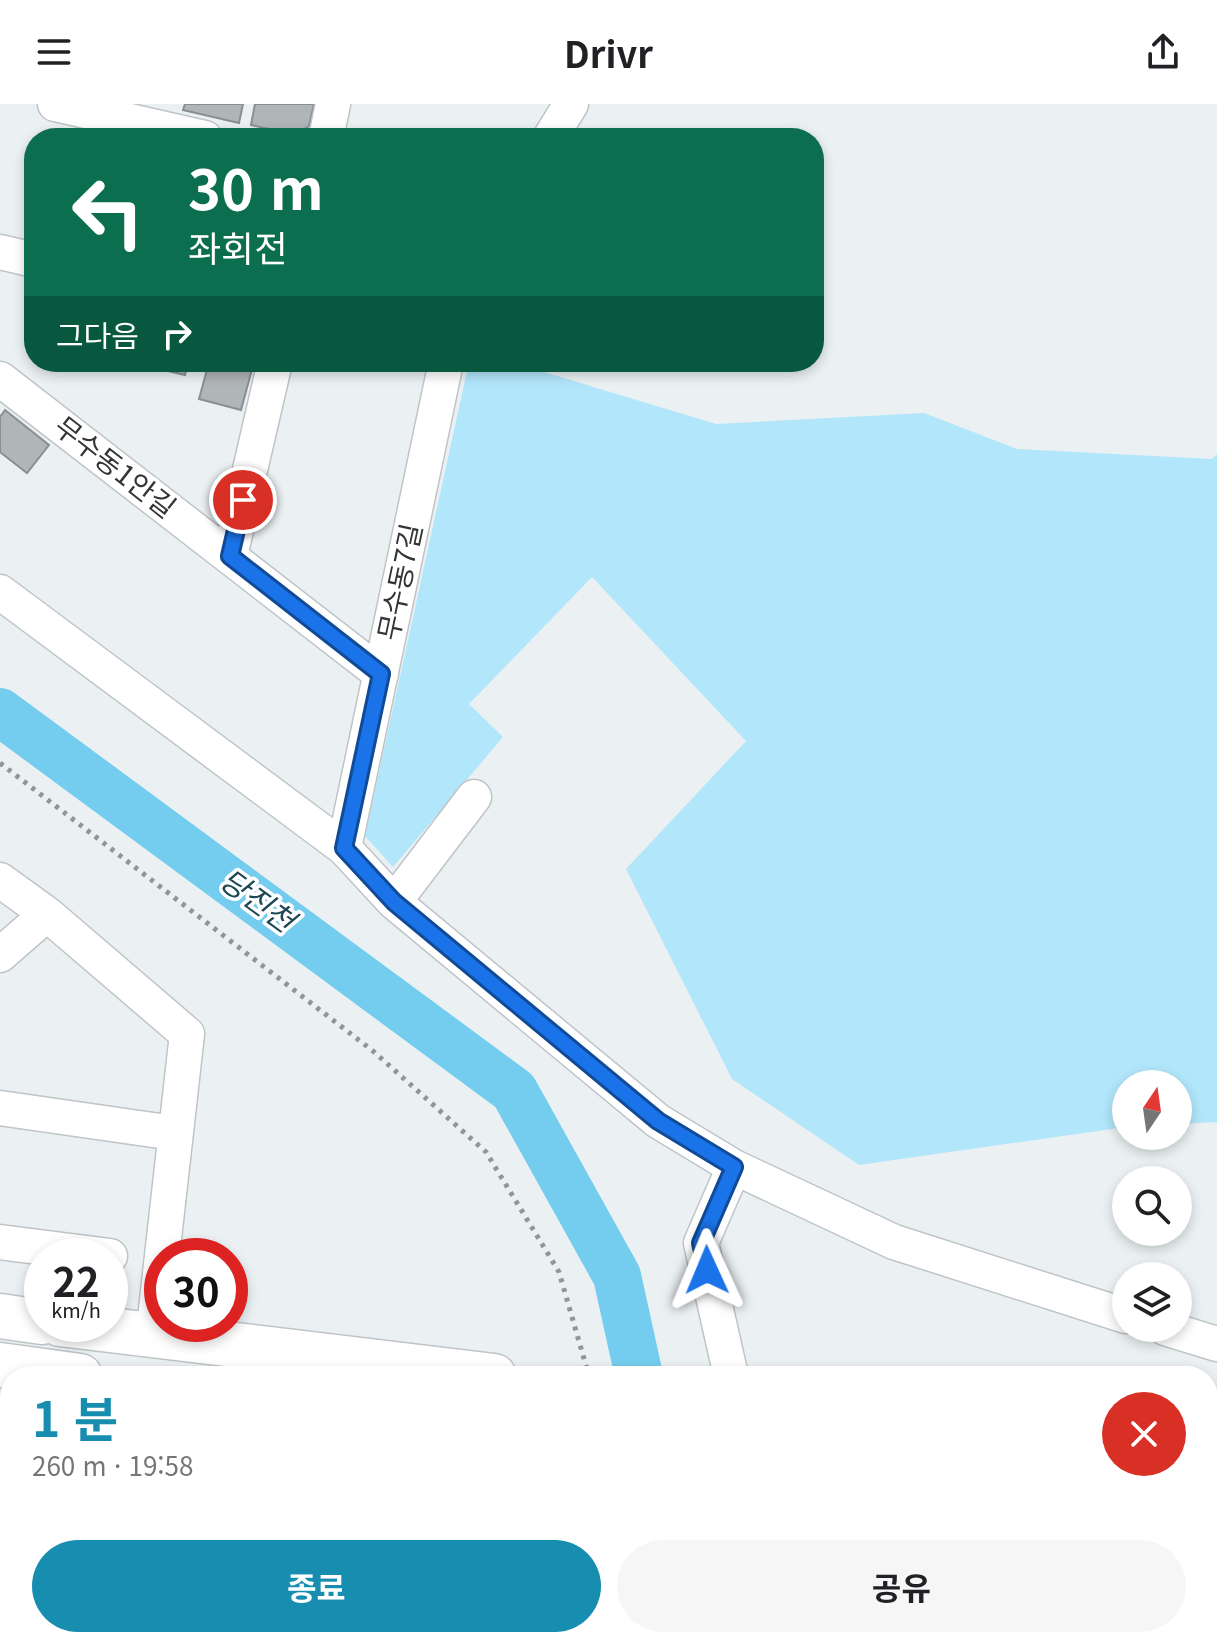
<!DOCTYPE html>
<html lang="ko">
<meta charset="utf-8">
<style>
:root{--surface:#fff;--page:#f6f6f6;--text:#202124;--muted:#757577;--accent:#178db0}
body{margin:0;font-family:Georgia,"Noto Sans KR",serif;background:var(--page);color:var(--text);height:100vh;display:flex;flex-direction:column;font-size:30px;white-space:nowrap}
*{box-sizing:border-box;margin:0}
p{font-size:26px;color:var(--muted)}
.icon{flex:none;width:44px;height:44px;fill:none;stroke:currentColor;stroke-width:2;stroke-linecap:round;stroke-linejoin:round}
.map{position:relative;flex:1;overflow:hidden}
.panel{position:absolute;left:0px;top:1262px;width:1218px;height:282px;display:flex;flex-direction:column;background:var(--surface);border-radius:32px 32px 0 0;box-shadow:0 4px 12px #0003}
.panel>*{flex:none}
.banner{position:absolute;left:24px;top:24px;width:800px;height:244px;border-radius:32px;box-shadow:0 4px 12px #0003;background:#0b6e4f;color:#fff;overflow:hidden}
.needle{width:52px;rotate:13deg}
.controls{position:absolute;left:1112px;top:966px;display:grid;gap:16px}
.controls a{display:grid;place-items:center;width:80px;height:80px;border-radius:50%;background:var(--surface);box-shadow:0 4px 12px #0003;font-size:40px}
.speed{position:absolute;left:24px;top:1134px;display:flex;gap:16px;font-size:40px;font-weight:700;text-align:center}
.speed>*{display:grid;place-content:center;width:104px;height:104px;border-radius:50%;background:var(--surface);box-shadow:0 4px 12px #0003;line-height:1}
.speed small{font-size:20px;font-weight:400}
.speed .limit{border:12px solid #d22;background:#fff;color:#111}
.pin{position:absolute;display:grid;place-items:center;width:68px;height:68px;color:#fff;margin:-34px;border:4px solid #fff;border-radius:50%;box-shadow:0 2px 8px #0007}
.me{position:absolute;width:88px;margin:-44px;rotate:359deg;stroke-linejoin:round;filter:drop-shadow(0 0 6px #0008)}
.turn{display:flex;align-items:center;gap:28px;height:168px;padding:0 32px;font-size:36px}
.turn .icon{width:104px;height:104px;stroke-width:2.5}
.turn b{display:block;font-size:56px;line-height:68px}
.then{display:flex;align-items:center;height:76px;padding:0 32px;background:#0003;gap:16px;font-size:30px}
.round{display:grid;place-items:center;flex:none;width:84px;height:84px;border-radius:42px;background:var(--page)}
.summary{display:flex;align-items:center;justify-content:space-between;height:136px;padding:0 32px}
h1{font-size:48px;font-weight:700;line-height:60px;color:var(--accent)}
.action{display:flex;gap:16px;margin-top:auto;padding:16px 32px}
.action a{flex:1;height:92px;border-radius:48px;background:var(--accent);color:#fff;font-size:32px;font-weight:700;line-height:92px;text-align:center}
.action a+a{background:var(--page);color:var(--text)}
header{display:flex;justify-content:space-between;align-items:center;height:104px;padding:0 32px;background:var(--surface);font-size:36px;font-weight:700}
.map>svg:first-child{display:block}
</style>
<header><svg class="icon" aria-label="menu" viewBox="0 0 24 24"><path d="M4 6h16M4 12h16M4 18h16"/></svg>Drivr<svg class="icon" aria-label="share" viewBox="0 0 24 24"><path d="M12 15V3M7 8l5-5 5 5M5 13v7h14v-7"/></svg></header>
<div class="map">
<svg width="1217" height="1543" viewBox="0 0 1217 1543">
<rect width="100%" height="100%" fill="#ebf1f3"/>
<!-- green -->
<path fill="#b2e6fb" d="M469 258H511L716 320 924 309 1017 345 1212 355 1217 350V1018L1178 1020V980H1126V1023L859 1061 732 975 626 765 746 637 592 473 469 600 503 633 393 763 365 732Z
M1208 1452 1217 1453V1543H808L803 1534H1208Z
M369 1534H566L570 1543H369Z"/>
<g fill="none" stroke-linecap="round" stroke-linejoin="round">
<!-- river -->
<path stroke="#74cdef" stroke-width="48" d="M0 608 514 987 617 1172 639 1272
M717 1534 724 1543"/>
</g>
<!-- building -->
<path fill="#b0b5b7" stroke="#8a8f91" stroke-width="2" d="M185 0H243L239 19 183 6Z
M255 0H314L309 22 296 31 251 21Z
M130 258H188L185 271Z
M209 258H254L241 306 199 295Z
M5 306 49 341 27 369 0 348V313Z"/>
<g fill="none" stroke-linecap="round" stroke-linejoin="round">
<defs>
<path id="minor" d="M55 0 205 34
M326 34 333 0
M550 34 571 0
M0 148 34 156
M0 275 381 570
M230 452 275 258
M0 488 344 744 394 798 658 1017 734 1063 894 1138 1126 1212
M344 744 446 258
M0 776 47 810 187 930 153 1232
M394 798 474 693
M0 851 47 810
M0 1004 174 1029
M0 1138 110 1152
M1165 1224 1217 1240
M731 1272 701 1139 734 1063
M334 1543V1534"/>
<path id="major" d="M0 1212 42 1218
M60 1220 494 1272
M0 1261 80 1272
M1208 1364 1217 1365
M1208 1416 1217 1417"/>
</defs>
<!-- minor casing -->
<use href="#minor" stroke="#bfc4c7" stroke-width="37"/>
<!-- major casing -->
<use href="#major" stroke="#bfc4c7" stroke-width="47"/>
<!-- path -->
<path stroke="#919597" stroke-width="5" stroke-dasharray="4 6" stroke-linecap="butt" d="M0 659 373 947 486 1048 559 1168 589 1272
M630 1534 633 1543"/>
<!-- minor -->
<use href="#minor" stroke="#fff" stroke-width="34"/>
<!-- major -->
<use href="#major" stroke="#fff" stroke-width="44"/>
</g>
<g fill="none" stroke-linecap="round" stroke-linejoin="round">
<defs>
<path id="route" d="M243 396 230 452 381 570 344 744 394 798 658 1017 734 1063 701 1139 707 1166"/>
</defs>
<!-- route casing -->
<use href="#route" stroke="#114b97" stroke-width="20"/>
<!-- route -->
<use href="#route" stroke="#1a73e8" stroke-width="14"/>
</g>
<g text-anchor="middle" stroke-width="7" stroke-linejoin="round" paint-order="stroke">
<!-- street labels -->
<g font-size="28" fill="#323435" stroke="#fff">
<text transform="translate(115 363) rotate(38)" y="10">무수동1안길</text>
<text transform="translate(400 478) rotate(-78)" y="10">무수동7길</text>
</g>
<!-- water labels -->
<g font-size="30" font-style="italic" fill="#1f4755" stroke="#fff">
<text transform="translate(257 797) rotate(36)" y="10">당진천</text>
</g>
</g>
</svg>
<div class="controls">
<a><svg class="needle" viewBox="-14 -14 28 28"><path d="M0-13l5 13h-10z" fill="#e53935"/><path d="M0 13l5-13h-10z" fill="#757577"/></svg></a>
<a><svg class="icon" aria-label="search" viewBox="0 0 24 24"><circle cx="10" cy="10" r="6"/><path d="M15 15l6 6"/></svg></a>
<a><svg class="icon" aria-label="layers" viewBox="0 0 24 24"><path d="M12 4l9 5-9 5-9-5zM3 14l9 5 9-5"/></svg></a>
</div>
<div class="speed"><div>22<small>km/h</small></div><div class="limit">30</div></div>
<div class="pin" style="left:243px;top:396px;background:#d93025"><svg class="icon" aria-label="arrive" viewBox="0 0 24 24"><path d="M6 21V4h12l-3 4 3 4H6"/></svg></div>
<svg class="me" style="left:707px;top:1166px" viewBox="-20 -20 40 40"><path d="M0-17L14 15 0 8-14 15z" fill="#1a73e8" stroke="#fff" stroke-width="4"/></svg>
<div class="banner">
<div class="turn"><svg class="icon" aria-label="left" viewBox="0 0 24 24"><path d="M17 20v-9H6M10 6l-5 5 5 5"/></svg><div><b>30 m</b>좌회전</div></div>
<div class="then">그다음<svg class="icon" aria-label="right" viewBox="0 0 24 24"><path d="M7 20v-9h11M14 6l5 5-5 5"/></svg></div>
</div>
<section class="panel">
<div class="summary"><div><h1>1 분</h1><p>260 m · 19:58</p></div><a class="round" style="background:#d93025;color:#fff"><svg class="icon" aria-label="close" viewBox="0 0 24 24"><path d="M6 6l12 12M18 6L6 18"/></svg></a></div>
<div class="action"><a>종료</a><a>공유</a></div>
</section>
</div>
